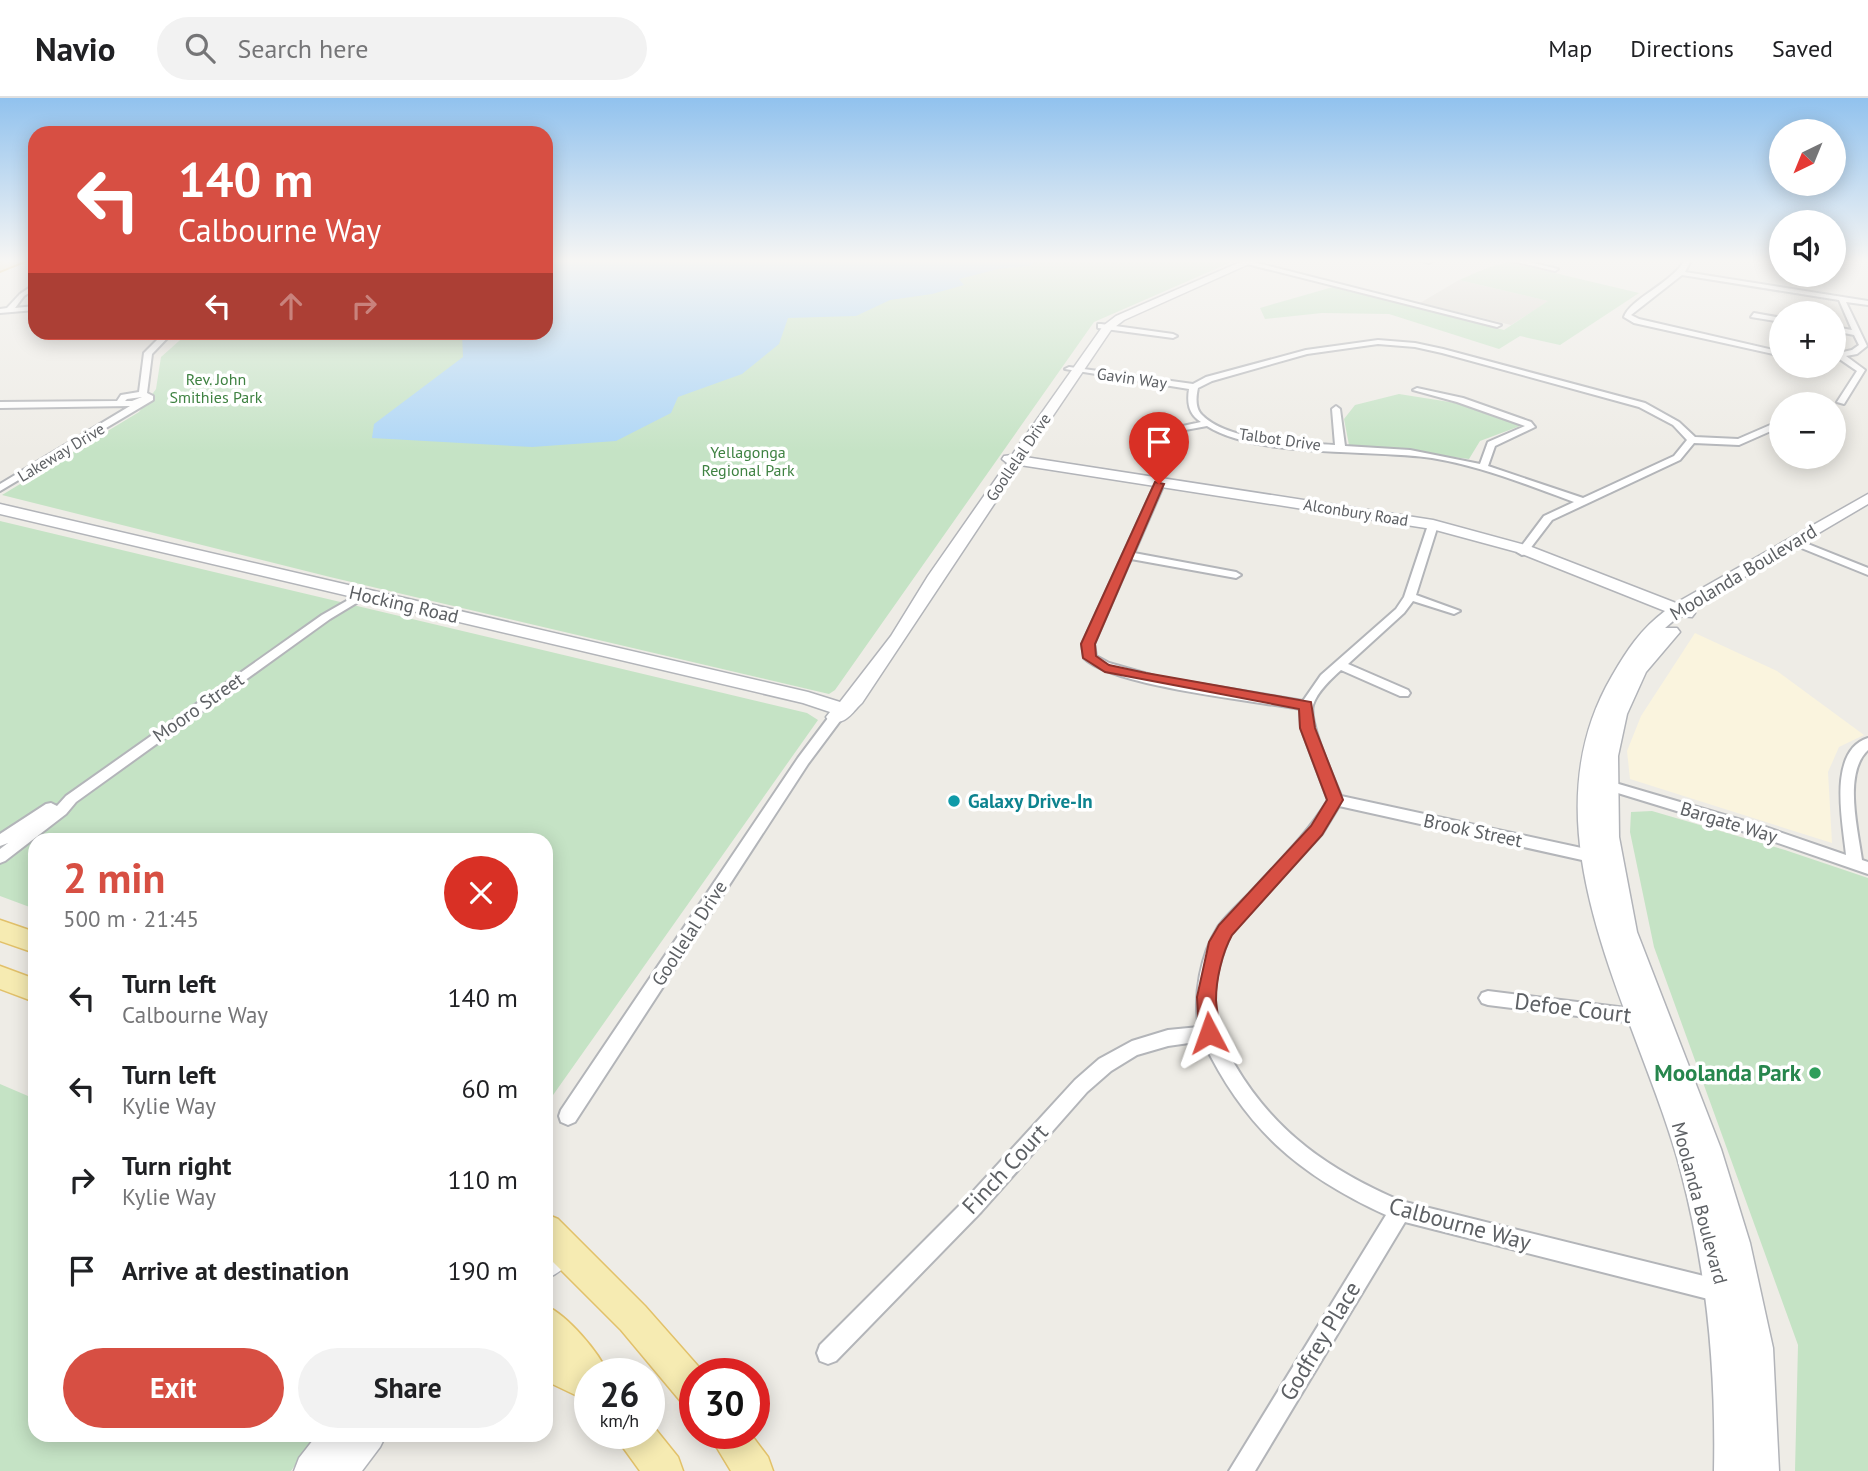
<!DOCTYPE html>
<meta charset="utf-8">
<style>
:root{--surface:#fff;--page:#f2f2f2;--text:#202124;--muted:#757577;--line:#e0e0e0;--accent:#d74f43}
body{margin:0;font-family:"PT Sans",sans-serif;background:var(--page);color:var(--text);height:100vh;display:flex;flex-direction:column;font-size:26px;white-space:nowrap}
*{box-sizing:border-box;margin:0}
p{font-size:23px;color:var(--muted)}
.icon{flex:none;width:38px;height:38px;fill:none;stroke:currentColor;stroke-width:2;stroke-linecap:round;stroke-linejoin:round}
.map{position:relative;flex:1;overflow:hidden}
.details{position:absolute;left:28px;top:735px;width:525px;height:609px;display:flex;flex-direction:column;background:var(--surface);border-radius:21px;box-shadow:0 4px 18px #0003}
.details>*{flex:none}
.top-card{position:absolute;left:28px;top:28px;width:525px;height:214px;border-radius:21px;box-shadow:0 4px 18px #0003;background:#d74f43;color:#fff;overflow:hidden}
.needle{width:46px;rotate:223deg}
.fabs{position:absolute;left:1769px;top:21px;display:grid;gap:14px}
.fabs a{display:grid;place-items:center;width:77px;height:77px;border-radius:50%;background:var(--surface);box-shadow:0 4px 18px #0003;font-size:35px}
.speed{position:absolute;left:574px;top:1260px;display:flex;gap:14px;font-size:35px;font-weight:700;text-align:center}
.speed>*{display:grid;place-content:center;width:91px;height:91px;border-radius:50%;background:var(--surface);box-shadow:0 4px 18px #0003;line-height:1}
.speed small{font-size:18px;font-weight:400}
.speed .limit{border:10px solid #d22;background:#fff;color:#111}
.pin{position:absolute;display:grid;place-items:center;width:60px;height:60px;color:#fff;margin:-72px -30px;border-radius:50% 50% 50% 0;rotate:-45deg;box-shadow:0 0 7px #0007}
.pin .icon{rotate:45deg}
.me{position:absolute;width:77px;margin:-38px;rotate:356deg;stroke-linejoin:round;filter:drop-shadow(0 0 5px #0008)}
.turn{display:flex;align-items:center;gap:24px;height:147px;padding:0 35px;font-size:32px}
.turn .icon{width:91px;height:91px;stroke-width:2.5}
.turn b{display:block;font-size:49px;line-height:60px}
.lanes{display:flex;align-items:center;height:66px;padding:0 35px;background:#0003;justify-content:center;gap:35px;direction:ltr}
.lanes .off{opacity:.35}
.round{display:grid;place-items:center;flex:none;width:74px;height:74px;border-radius:37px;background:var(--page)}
.headline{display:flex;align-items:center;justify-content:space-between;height:119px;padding:0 35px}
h1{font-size:42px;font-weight:700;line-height:52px;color:var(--accent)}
.primary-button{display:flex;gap:14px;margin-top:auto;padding:14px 35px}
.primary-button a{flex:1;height:80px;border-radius:42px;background:var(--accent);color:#fff;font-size:28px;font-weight:700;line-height:80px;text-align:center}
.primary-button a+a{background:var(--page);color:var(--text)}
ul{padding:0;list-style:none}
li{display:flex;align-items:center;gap:21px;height:91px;padding:0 35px}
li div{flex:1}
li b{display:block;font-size:26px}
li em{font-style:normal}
header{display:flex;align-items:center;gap:42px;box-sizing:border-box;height:98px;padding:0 35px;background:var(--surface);border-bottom:2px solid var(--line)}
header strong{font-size:33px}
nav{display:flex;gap:38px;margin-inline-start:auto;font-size:24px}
.search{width:490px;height:63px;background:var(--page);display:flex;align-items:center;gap:18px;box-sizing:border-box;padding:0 24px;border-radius:38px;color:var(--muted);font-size:26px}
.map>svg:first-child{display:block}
</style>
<header>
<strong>Navio</strong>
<div class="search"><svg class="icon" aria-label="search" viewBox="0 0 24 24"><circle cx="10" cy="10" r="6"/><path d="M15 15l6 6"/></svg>Search here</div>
<nav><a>Map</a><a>Directions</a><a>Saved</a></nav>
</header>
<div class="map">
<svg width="1868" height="1373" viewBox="0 0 1868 1373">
<rect width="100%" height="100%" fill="#eeece6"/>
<!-- commercial -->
<path fill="#faf4de" d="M1695 535 1777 573 1864 637 1839 649 1828 674 1832 745 1630 681 1627 653 1641 618Z"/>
<!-- education -->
<path fill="#dedbd4" d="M1459 182 1549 203 1511 227 1420 205Z"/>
<!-- green -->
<path fill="#c5e3c5" d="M546 162H1236L1094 224 835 592 829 596 330 479 2 397 139 314 156 291 161 259 188 235 546 234Z
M1508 164 1639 195 1560 247 1520 238 1499 251 1389 216 1322 215 1265 221 1260 210 1333 189 1504 232 1548 203 1459 182C1478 174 1487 169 1508 164Z
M1399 296 1456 305 1516 323 1520 328 1480 343 1469 361 1349 347 1344 321 1355 307Z
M0 423 807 615 818 622 546 1007V742H35V811L0 798Z
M1652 713 1785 752 1868 780V1373H1795L1798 1247 1654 849 1630 734 1631 714Z
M0 986 35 1001V1337H316L291 1373H0Z"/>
<!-- water -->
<path fill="#aed6f6" d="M546 162H1038L1029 168 998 171 959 181 964 187 932 196 890 202 856 218 788 220 779 246 742 276 678 299 671 315 616 343 532 349 372 340 374 326 463 259 462 235 546 234Z"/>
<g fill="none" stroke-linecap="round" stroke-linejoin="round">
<defs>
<path id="street" d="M1238 162H1245L1501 227 1497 229 1239 164Z
M1420 162H1432V163L1429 165Z
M1508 162H1521L1558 171 1555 173Z
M1685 162H1691L1685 174 1868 203V207L1846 204 1867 248 1857 256 1846 258 1865 272 1844 306 1837 304 1857 273 1838 260H1834V256L1852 252 1859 247 1854 237 1834 233V229L1852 232 1839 202 1682 177 1631 217 1639 221 1782 254V258L1634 225 1624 219C1630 201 1672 185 1685 162Z
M35 186V191L24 198 15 210 35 208V212L0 215V211L7 210 20 196Z
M1754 215 1782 220V224L1751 219Z
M1101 226 1173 236 1177 238 1173 240 1098 230V226Z
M165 234H173L152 256 147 295 153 298V302L0 393V386L130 308 0 310V304L117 303 121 297 139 294 144 255ZM142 299 132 303H125L127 301Z
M1378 242 1415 245 1443 251 1645 305 1679 324 1695 339 1738 341 1782 322V328L1739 347 1694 345 1680 362 1552 422 1526 456 1522 457 1517 454 1544 418 1574 404C1528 387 1481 368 1432 360 1371 351 1257 360 1207 328L1169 335V331L1201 324C1188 316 1187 304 1189 291L1065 271 1069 269 1193 286 1206 279 1306 252ZM1378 246 1415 249 1442 255 1639 309 1673 327 1687 342 1674 358 1583 400 1488 368 1495 348 1535 329 1531 324 1463 300 1417 290 1413 292 1457 304 1525 328 1488 344 1480 366 1410 352 1345 348 1340 311 1336 308 1332 311 1335 347C1299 345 1229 344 1202 317 1195 310 1196 299 1198 290L1212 283 1307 256Z
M1156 384 1164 386 1134 455 1236 474 1241 477 1236 480 1131 461 1094 546 1096 558 1109 565 1158 579 1303 603 1321 577 1396 511 1404 499 1428 427 1429 425H1437L1438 427 1416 497 1460 513 1454 516 1413 503 1404 515 1348 566 1408 592 1410 595 1408 598H1400L1341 572C1331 581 1317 594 1313 607 1308 624 1334 680 1341 698L1600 754 1605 756 1608 760 1605 764 1600 766 1339 708 1322 736 1231 836C1217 866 1209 902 1218 935 1220 946 1229 957 1235 967 1275 1035 1331 1073 1401 1103L1720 1182 1728 1185 1731 1193 1728 1201 1720 1204 1405 1124 1255 1373H1229L1386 1117C1299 1077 1245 1031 1203 943L1168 948 1137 957 1111 973 1087 994 981 1114 836 1263 828 1266 820 1263 817 1255 820 1247 967 1100 1075 982 1099 961 1132 943 1168 932 1199 929C1193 897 1201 856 1218 829 1226 818 1238 807 1248 797 1276 766 1306 738 1328 702L1301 630 1300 611C1255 603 1112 588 1084 560L1082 546Z
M1793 440 1868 470V477L1789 445 1788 443Z
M364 493 368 494V498L330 521 76 704 66 716 5 763 0 765V751L8 745 0 748V736L46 706 51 705 57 708 66 698 322 517Z
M836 615 843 619 808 666 575 1024 568 1027 561 1024 559 1018 561 1012 798 660 831 616Z
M1868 640V652C1843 675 1858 732 1862 762L1868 764V776L1755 737 1595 688 1593 685 1595 682H1605L1765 729 1846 757C1843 725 1827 653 1868 640Z
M1488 893 1643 912 1649 914 1652 919 1649 924 1643 926 1488 907 1482 905 1479 900 1482 895Z"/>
<path id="secondary" d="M1245 162H1258L1124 222 1111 232 1025 359 1433 422 1529 448 1676 505 1868 396V406L1695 508 1690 511 1695 515 1692 519 1679 518 1665 530H1677L1680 534 1646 574 1627 616 1618 658 1619 739 1637 834 1721 1051 1750 1145 1773 1250 1779 1373H1714C1716 1271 1707 1173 1681 1074 1640 918 1519 737 1612 578 1627 552 1641 531 1665 513L1517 454 1432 431 1020 367 862 605C852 614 846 628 829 623L826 619 830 614 803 605 0 416V406L808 594 840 604 891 538 928 478 1007 365 1002 361 1004 358 1012 357 1103 228 1116 218Z
M563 1134 574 1139 579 1150C572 1165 561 1174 546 1181V1144Z
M317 1337H386L380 1349 362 1373H294L299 1360Z"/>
<path id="primary" d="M0 822 35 834V855L0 843Z
M0 868 35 881V904L0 891Z
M546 1116 558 1121 645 1208 705 1276H695V1310L682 1305 621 1232 546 1157Z
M546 1208C567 1217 599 1254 608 1276H590V1304L546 1283Z
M649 1323 678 1359 683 1373H640L622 1348 616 1335H649Z
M708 1335H750L768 1359 773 1373H731Z"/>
<path id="highway" d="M9 162H27L0 173V165Z"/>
</defs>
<!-- street casing -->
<use href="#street" stroke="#b3b5b9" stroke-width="4"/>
<!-- secondary casing -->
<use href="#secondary" stroke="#b2b4b9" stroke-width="3"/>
<!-- primary casing -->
<use href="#primary" stroke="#e2c16a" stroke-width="3"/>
<!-- highway casing -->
<use href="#highway" stroke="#db9f19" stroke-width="4"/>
<!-- street -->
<use href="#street" fill="#fff" fill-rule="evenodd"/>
<!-- secondary -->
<use href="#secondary" fill="#fff" fill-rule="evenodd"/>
<!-- primary -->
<use href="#primary" fill="#f6ebb2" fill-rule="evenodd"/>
<!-- highway -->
<use href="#highway" fill="#f2db99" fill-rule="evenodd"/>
</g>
<!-- sky -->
<linearGradient id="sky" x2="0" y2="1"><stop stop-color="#91c2ee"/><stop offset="0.46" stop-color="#f7f6f4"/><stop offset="1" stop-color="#f7f6f4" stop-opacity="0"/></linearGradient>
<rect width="1868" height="354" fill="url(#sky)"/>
<!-- route -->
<path fill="#d74f43" stroke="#8c332c" stroke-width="2" d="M1155 384 1164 386 1095 546 1096 558 1109 567 1146 575 1311 604 1315 630 1343 702 1322 737 1232 837C1222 855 1216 882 1216 902 1217 915 1221 930 1216 941L1209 944 1202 941 1199 935 1197 899 1209 844 1219 827 1311 728 1327 702 1300 630 1299 611 1105 574 1083 560 1081 546Z"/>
<!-- markers -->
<circle fill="#0f9aa8" stroke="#fff" stroke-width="2.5" cx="954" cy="703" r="7"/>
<circle fill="#2e9e5b" stroke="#fff" stroke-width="2.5" cx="1815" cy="975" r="7"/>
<g text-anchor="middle" stroke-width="7" stroke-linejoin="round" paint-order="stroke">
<!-- far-street labels -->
<g font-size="16" fill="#5d6064" stroke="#fff">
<text transform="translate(1132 280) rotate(8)" y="6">Gavin Way</text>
<text transform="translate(1280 341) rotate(8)" y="6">Talbot Drive</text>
<text transform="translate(61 354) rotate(-31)" y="6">Lakeway Drive</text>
<text transform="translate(1018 359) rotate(-56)" y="6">Goollelal Drive</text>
<text transform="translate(1356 414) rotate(9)" y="6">Alconbury Road</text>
</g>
<!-- far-park labels -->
<g font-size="16" fill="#3f8242" stroke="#fff">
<text x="216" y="287">Rev. John<tspan x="216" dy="18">Smithies Park</tspan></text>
<text x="748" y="360">Yellagonga<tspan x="748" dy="18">Regional Park</tspan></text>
</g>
<!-- street labels -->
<g font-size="19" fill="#5d6064" stroke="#fff">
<text transform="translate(1743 474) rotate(-31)" y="7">Moolanda Boulevard</text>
<text transform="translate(404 506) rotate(13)" y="7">Hocking Road</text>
<text transform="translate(198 609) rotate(-35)" y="7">Mooro Street</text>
<text transform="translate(1729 724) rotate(17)" y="7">Bargate Way</text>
<text transform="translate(1473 732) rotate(12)" y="7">Brook Street</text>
<text transform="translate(689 835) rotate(-57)" y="7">Goollelal Drive</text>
<text transform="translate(1700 1105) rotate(75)" y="7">Moolanda Boulevard</text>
</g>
<!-- culture labels -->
<g font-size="19" font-weight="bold" fill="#0d838f" stroke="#fff" text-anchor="start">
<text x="968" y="710">Galaxy Drive-In</text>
</g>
<!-- near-street labels -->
<g font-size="23" fill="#5d6064" stroke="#fff">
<text transform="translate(1573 910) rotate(7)" y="8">Defoe Court</text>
<text transform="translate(1005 1071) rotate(-47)" y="8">Finch Court</text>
<text transform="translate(1460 1126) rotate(15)" y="8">Calbourne Way</text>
<text transform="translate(1320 1243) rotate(-59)" y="8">Godfrey Place</text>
</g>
<!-- near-leisure labels -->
<g font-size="23" font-weight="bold" fill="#27864d" stroke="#fff" text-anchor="end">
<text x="1801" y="983">Moolanda Park</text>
</g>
</g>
</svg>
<div class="fabs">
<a><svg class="needle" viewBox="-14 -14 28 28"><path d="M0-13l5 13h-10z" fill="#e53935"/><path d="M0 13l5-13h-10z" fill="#757577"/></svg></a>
<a><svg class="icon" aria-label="sound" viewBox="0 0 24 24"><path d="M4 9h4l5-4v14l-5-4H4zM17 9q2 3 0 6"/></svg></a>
<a>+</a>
<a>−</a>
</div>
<div class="speed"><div>26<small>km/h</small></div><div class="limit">30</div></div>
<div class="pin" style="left:1159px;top:386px;background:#d93025"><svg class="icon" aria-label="arrive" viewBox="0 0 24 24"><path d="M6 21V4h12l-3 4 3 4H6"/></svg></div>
<svg class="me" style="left:1209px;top:935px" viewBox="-20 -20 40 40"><path d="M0-17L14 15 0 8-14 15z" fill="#d74f43" stroke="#fff" stroke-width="4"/></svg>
<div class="top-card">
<div class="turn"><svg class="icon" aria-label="left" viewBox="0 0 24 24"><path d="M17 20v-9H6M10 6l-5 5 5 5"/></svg><div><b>140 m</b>Calbourne Way</div></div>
<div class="lanes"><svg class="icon" aria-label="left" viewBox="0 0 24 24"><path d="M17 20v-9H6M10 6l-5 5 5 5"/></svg><svg class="icon off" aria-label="ahead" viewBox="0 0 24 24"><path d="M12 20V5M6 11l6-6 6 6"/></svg><svg class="icon off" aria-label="right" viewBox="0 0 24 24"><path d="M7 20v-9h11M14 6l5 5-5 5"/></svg></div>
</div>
<section class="details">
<div class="headline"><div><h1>2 min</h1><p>500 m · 21:45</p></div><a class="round" style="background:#d93025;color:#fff"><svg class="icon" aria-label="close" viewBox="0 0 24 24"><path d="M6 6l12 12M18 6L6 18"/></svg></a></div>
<ul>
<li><svg class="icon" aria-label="left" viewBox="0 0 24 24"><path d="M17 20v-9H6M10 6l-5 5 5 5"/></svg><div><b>Turn left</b><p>Calbourne Way</p></div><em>140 m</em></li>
<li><svg class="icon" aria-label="left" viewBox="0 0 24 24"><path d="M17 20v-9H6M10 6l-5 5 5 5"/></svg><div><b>Turn left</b><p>Kylie Way</p></div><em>60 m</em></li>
<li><svg class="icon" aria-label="right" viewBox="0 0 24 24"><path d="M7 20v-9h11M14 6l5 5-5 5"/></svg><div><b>Turn right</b><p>Kylie Way</p></div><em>110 m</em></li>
<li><svg class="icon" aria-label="arrive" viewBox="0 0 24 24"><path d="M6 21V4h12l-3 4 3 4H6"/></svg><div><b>Arrive at destination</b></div><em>190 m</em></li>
</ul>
<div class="primary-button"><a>Exit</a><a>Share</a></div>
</section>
</div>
